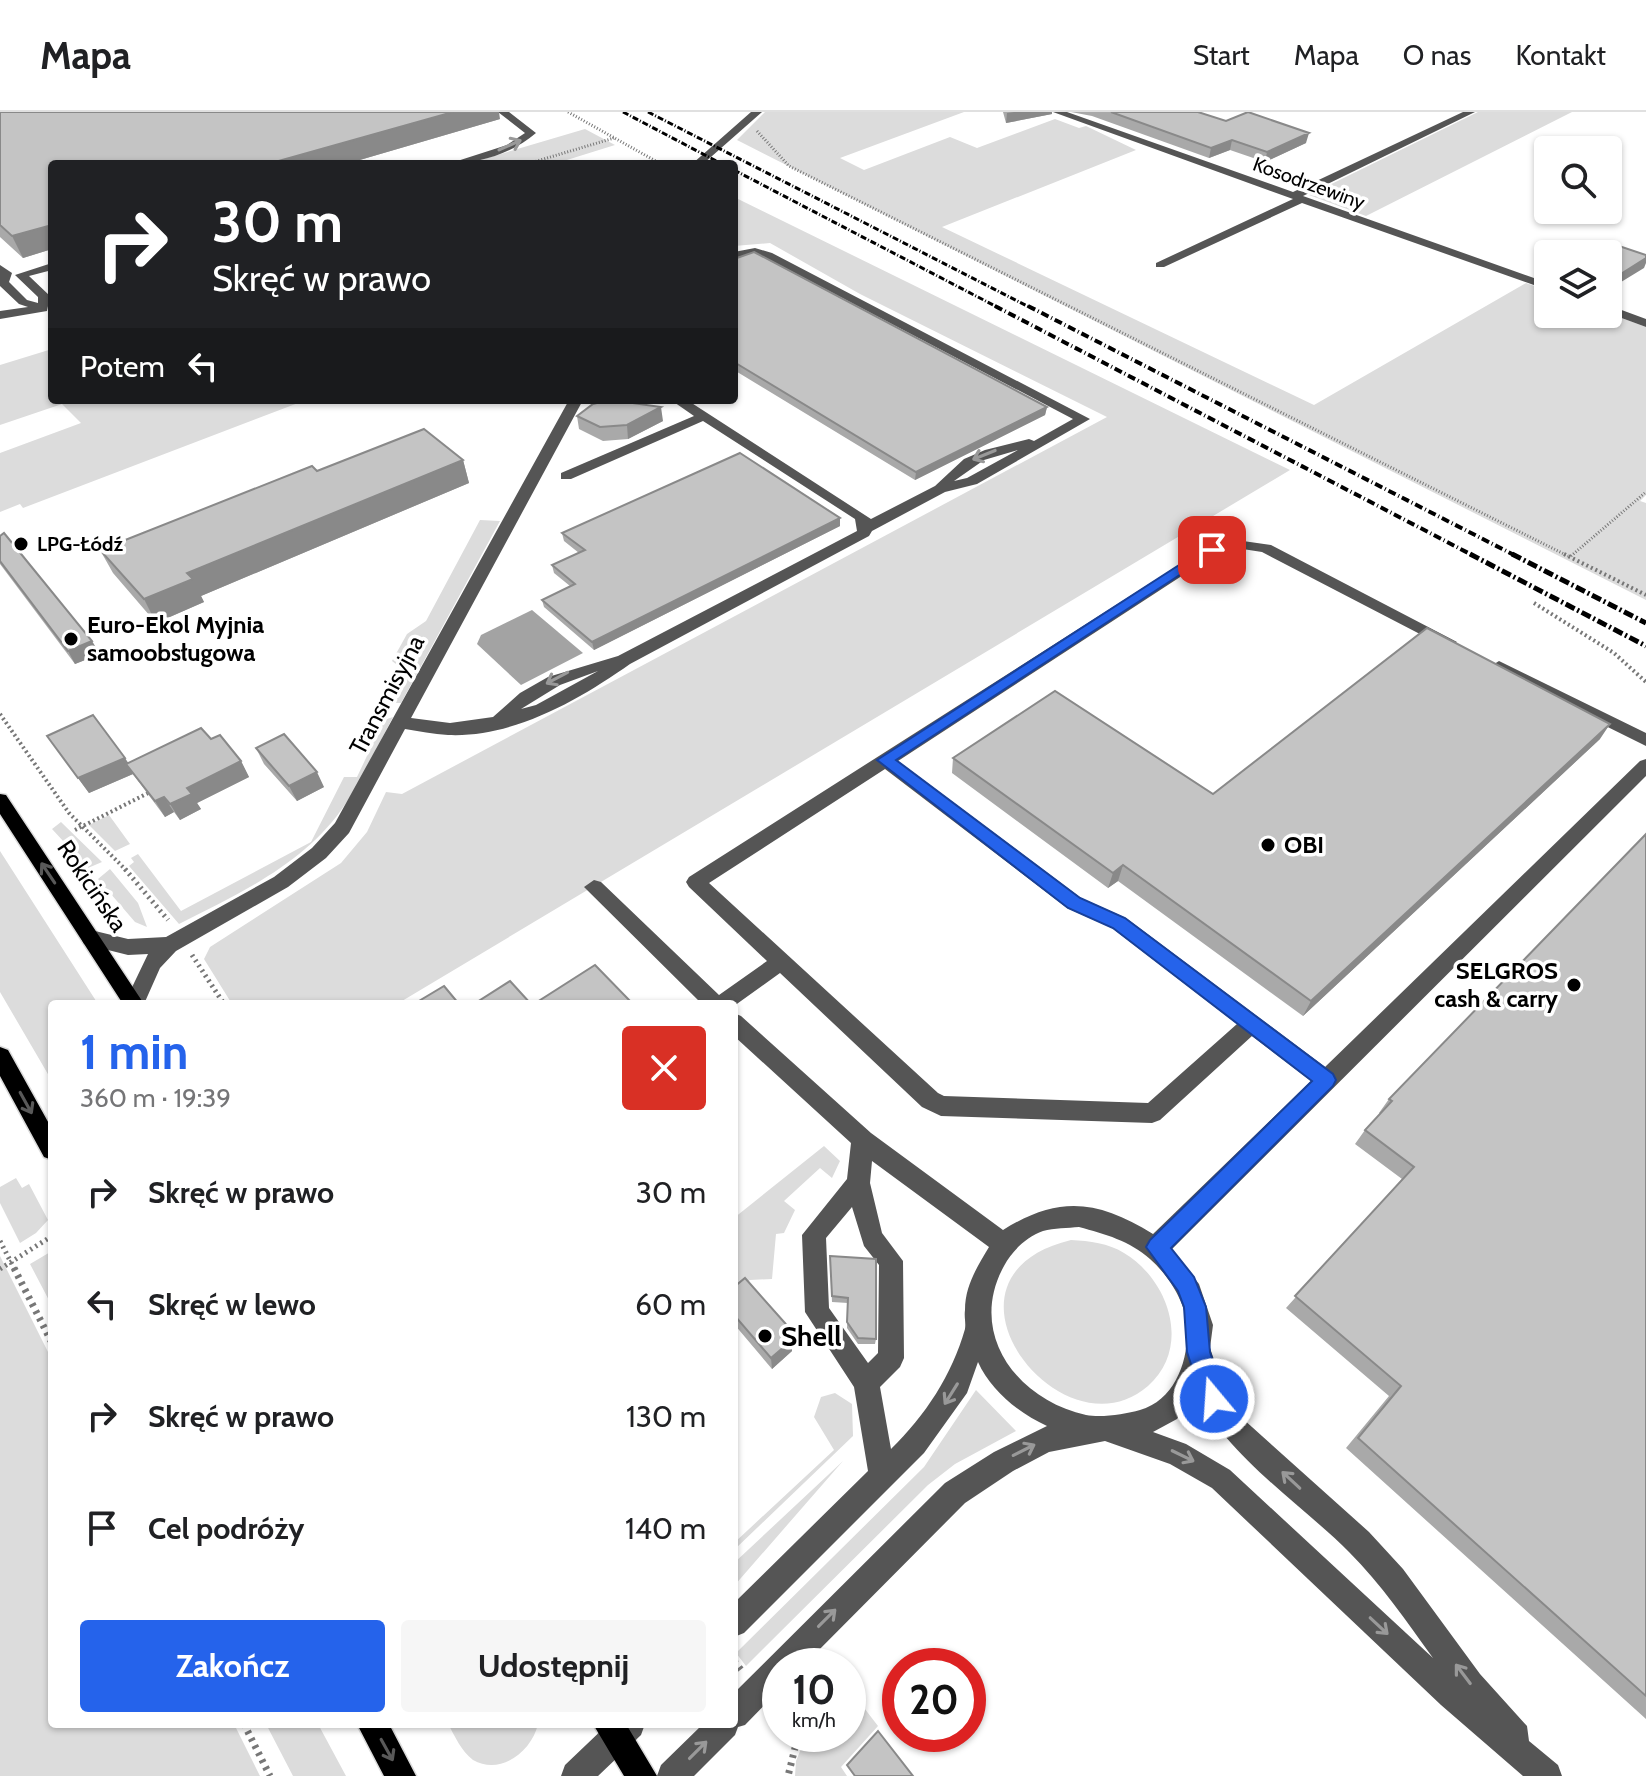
<!DOCTYPE html>
<html lang="pl">
<meta charset="utf-8">
<style>
:root{--surface:#fff;--page:#f6f6f6;--text:#202124;--muted:#757577;--line:#e0e0e0;--accent:#2563eb}
body{margin:0;font-family:Cabin,sans-serif;background:var(--page);color:var(--text);height:100vh;display:flex;flex-direction:column;font-size:30px;white-space:nowrap}
*{box-sizing:border-box;margin:0}
p{font-size:26px;color:var(--muted)}
.icon{flex:none;width:44px;height:44px;fill:none;stroke:currentColor;stroke-width:2;stroke-linecap:round;stroke-linejoin:round}
.map{position:relative;flex:1;overflow:hidden}
.panel{position:absolute;left:48px;top:888px;width:690px;height:728px;display:flex;flex-direction:column;background:var(--surface);border-radius:8px;box-shadow:0 2px 6px #0004}
.panel>*{flex:none}
.guide{position:absolute;left:48px;top:48px;width:690px;height:244px;border-radius:8px;box-shadow:0 2px 6px #0004;background:#202124;color:#fff;overflow:hidden}
.buttons{position:absolute;left:1534px;top:24px;display:grid;gap:16px}
.buttons a{display:grid;place-items:center;width:88px;height:88px;border-radius:8px;background:var(--surface);box-shadow:0 2px 6px #0004;font-size:40px}
.speed{position:absolute;left:762px;top:1536px;display:flex;gap:16px;font-size:40px;font-weight:700;text-align:center}
.speed>*{display:grid;place-content:center;width:104px;height:104px;border-radius:50%;background:var(--surface);box-shadow:0 2px 6px #0004;line-height:1}
.speed small{font-size:20px;font-weight:400}
.speed .limit{border:12px solid #d22;background:#fff;color:#111}
.pin{position:absolute;display:grid;place-items:center;width:68px;height:68px;color:#fff;margin:-34px;border-radius:16px;box-shadow:0 4px 12px #0006}
.me{position:absolute;width:88px;margin:-44px;rotate:342deg;stroke-linejoin:round;filter:drop-shadow(0 0 6px #0008)}
.turn{display:flex;align-items:center;gap:28px;height:168px;padding:0 32px;font-size:36px}
.turn .icon{width:104px;height:104px;stroke-width:2.5}
.turn b{display:block;font-size:56px;line-height:68px}
.then{display:flex;align-items:center;height:76px;padding:0 32px;background:#0003;gap:16px;font-size:30px}
.round{display:grid;place-items:center;flex:none;width:84px;height:84px;border-radius:8px;background:var(--page)}
.overview{display:flex;align-items:center;justify-content:space-between;height:136px;padding:0 32px}
h1{font-size:48px;font-weight:800;line-height:60px;color:var(--accent)}
.action{display:flex;gap:16px;margin-top:auto;padding:16px 32px}
.action a{flex:1;height:92px;border-radius:8px;background:var(--accent);color:#fff;font-size:32px;font-weight:800;line-height:92px;text-align:center}
.action a+a{background:var(--page);color:var(--text)}
ul{padding:0;list-style:none}
li{display:flex;align-items:center;gap:24px;height:112px;padding:0 32px}
li div{flex:1}
li b{display:block;font-size:30px}
li em{font-style:normal}
header{display:flex;align-items:center;gap:48px;box-sizing:border-box;height:112px;padding:0 40px;background:var(--surface);border-bottom:2px solid var(--line)}
header strong{font-size:38px}
nav{display:flex;gap:44px;margin-inline-start:auto;font-size:28px}
.map>svg:first-child{display:block}
</style>
<header>
<strong>Mapa</strong>
<nav><a>Start</a><a>Mapa</a><a>O nas</a><a>Kontakt</a></nav>
</header>
<div class="map">
<svg width="1646" height="1664" viewBox="0 0 1646 1664">
<rect width="100%" height="100%" fill="#fff"/>
<!-- green -->
<path fill="#dcdcdc" d="M765 0H964L840 46 864 58 950 25 977 36 1055 7 1079 16 1086 14 1136 38 942 115 1314 293 1526 171 1548 179V202L1608 201 1646 215V383L1640 389 1646 391V488L737 28Z
M1478 0H1572L1366 104 1309 83Z
M585 17 615 33 554 52H467Z
M734 85 1290 358 397 892H232L204 847 210 835 341 751 367 720 386 680 402 682 1107 305 860 182 770 131 734 134Z
M52 237V288H306L23 396 20 392 0 400V341L81 311 62 292 0 313V253Z
M480 408 500 409 401 591H383L401 556 392 549 407 522 426 509Z
M393 605C378 633 364 664 346 691 307 751 240 781 179 812L129 754 134 750 131 746 138 742 181 799 311 730 344 665H357L384 608Z
M109 703 130 732 115 739 89 713Z
M61 710 102 750 88 756 52 717Z
M0 739 98 892H52V969L0 880Z
M110 757 138 791 147 815 135 810 98 767Z
M824 1034 840 1049 832 1066 820 1056 784 1089 795 1098 784 1121 776 1122 772 1167 750 1168 734 1181V1106Z
M16 1066 22 1076 29 1072 48 1108 36 1121 20 1131 0 1091V1075Z
M1071 1128C1090 1129 1108 1131 1124 1141 1169 1168 1192 1235 1148 1274 1062 1349 918 1165 1071 1128Z
M52 1139V1194L30 1152Z
M0 1144 52 1248V1612H234L260 1664H0Z
M976 1278 1016 1319 955 1352 928 1373 746 1554 736 1541 924 1355Z
M835 1281 852 1292 853 1324 734 1438V1431L834 1338 814 1305 821 1285Z
M843 1349 734 1474V1451Z
M848 1575 878 1614 841 1655 847 1664H795L796 1649 803 1632 797 1622H848Z
M266 1612H318L346 1664H293Z
M448 1612H538C532 1639 501 1664 473 1648 461 1639 455 1624 448 1612Z"/>
<!-- water -->
<path fill="#a3a3a3" d="M532 498 583 541 521 573 477 532 481 523Z"/>
<g fill="none" stroke-linecap="round" stroke-linejoin="round">
<defs>
<path id="major" d="M0 682 6 683 144 892H123L0 702Z
M0 935 8 938 52 1017V1048L44 1045 0 964Z
M357 1612H389L416 1664H384Z
M593 1612H626L657 1664H624Z"/>
</defs>
<!-- major casing -->
<use href="#major" stroke="#dbdbdb" stroke-width="3"/>
<!-- path-far3 -->
<path stroke="#777" stroke-width="3" stroke-dasharray="1 2" stroke-linecap="butt" d="M568 0 661 52
M757 19 789 54 1568 444
M527 52 614 26
M1571 444 1646 380"/>
<!-- path-far2 -->
<path stroke="#777" stroke-width="4" stroke-dasharray="2 3" stroke-linecap="butt" d="M1564 442 1646 483
M1534 491 1614 541 1646 570
M0 602 69 701 127 759
M75 718 152 679"/>
<!-- path-far1 -->
<path stroke="#777" stroke-width="5" stroke-dasharray="2 4" stroke-linecap="butt" d="M125 757 168 808
M192 843 224 892
M0 1129 15 1158
M0 1157 52 1124"/>
<!-- path -->
<path stroke="#777" stroke-width="7" stroke-dasharray="3 5" stroke-linecap="butt" d="M14 1156 52 1231
M734 1549 741 1558
M244 1612 270 1664
M788 1622 796 1632 788 1664"/>
<!-- minor -->
<path fill="#555" fill-rule="evenodd" d="M498 0H509L536 21C513 41 478 52 448 52L507 33 525 21Z
M751 0H762L703 52H692Z
M1053 0H1067L1293 80 1463 0H1475L1303 84 1548 171V178L1302 91 1164 155H1156V151L1293 87Z
M755 136 772 141 1090 307 977 372 945 380 872 419 869 424 630 552C579 588 513 626 448 623 433 622 419 619 405 617L349 721 326 746 288 775 176 839 160 856 144 892H124L148 842 128 843 84 832 81 826 84 820 91 818 128 827 166 825 274 765 312 736 335 711 569 288H583L411 606 450 611 493 605 520 581 548 565 618 544 857 419 855 407 703 309 571 367H561V361L694 304 671 288H687L871 407 935 374 964 347 985 338 1029 327 1034 329 1073 307 764 145 755 142 734 146V140ZM1018 338 967 366 954 369 984 348ZM598 559 536 593 521 597 560 573Z
M52 151V158L29 164 50 184 47 199 0 207V199L28 195 19 192 0 174V153L12 161 9 170 27 188 38 191V185L15 163Z
M1608 193 1646 207V215L1608 201Z
M1236 428 1271 433 1457 530 1449 535 1443 534 1262 440 1236 436 1217 441 898 649 1081 786 1126 806 1325 955 1640 649 1646 647V664L1172 1137 1199 1172 1213 1213 1210 1236 1225 1280 1242 1306 1369 1420 1403 1457 1480 1562 1527 1614 1529 1629 1558 1653 1562 1664H1523L1441 1593 1212 1376 1170 1352 1105 1329 1049 1340 1013 1359 965 1391 803 1554H780V1577L745 1613 738 1615 735 1623 694 1664H657L661 1653 703 1612H734V1581L945 1371 994 1340 1047 1314C1019 1301 991 1279 978 1250L967 1281 924 1341 744 1521 734 1525V1491L868 1359 854 1275 805 1200 802 1123 847 1067 851 1031 734 924V901L741 904 871 1021 1003 1118C1059 1083 1098 1088 1153 1122L1311 969 1252 924 1160 1008 1152 1011 941 1004 922 995 780 861 734 894 702 892 584 775 594 768 601 770 719 883 767 849 689 775 686 770 689 765 1207 435ZM885 657 1067 796 1112 816 1237 912 1148 991 944 984 938 981 709 771ZM872 1049 989 1135C977 1155 965 1174 965 1198 964 1205 966 1210 965 1217 952 1263 925 1304 891 1337L880 1275 900 1255 904 1246 903 1149 882 1121 870 1071ZM852 1095 864 1134 879 1153 878 1241 868 1251 829 1196 826 1126ZM1079 1115C1105 1122 1130 1129 1150 1147 1168 1163 1186 1190 1187 1215 1189 1248 1175 1288 1140 1298 1125 1302 1102 1306 1086 1303 1017 1288 967 1221 1004 1154 1012 1139 1026 1125 1043 1119 1054 1116 1068 1116 1079 1115ZM1198 1278C1217 1337 1305 1395 1349 1440 1381 1472 1407 1510 1433 1546L1230 1358 1186 1332 1153 1320 1177 1307Z
M1499 549 1646 621V634L1493 558 1491 554Z
M608 1612H645L641 1623 598 1664H561L565 1653Z"/>
<!-- major -->
<use href="#major" fill="#000" fill-rule="evenodd"/>
<!-- rail-far2 -->
<path stroke="#000" stroke-width="3" stroke-dasharray="6 2 1 2" stroke-linecap="butt" d="M623 0 722 52
M648 0 1031 196
M734 58 999 196"/>
<!-- rail-far1 -->
<path stroke="#000" stroke-width="4" stroke-dasharray="8 3 1 3" stroke-linecap="butt" d="M995 194 1474 444
M1028 194 1516 444"/>
<!-- rail -->
<path stroke="#000" stroke-width="5" stroke-dasharray="10 3 2 3" stroke-linecap="butt" d="M1470 442 1646 534
M1512 442 1646 511"/>
</g>
<!-- wall -->
<path fill="#a9a9a9" d="M0 0 500 7 346 52H52V137L23 146 0 125Z
M1003 0H1052V2L1006 11Z
M1071 0H1198L1226 9 1306 31 1265 50 1230 38 1209 46 1092 4Z
M734 147 1047 295 1045 303 915 368 734 258Z
M577 304 663 309 628 327 603 329 579 317Z
M463 348 469 371 201 484 204 490 156 511 113 461 100 438 317 359Z
M840 414 594 538 544 495 542 488 570 474 554 461 552 453 579 441 564 429 562 421Z
M0 424 100 542 75 552 0 452Z
M47 624 129 651 211 627 241 649 249 665 197 691 201 697 180 708 174 700 165 705 133 662 89 681Z
M1600 627 1303 904 1118 769 1108 776 952 661 953 646 1213 682Z
M256 636 324 675 297 689 264 652Z
M1646 722V1607L1346 1336 1389 1284 1286 1196 1402 1067 1355 1032 1365 1018 1380 1002 1379 1001 1389 987Z
M830 1144 876 1227 875 1232H858L847 1216 848 1191 832 1190Z
M734 1175 792 1239 772 1257 734 1212Z"/>
<!-- shaded-wall -->
<path fill="#898989" d="M453 0H499L500 7 346 52H268Z
M1014 0H1052V2L1006 11 1007 1Z
M1309 21 1306 31 1265 50 1267 40Z
M1232 28 1230 38 1209 46 1211 36Z
M52 113V137L23 146 12 124Z
M1646 146V151L1644 156 1608 178V170Z
M661 295 663 309 628 327 627 313Z
M1047 295 1045 303 915 368 916 360Z
M463 348 469 371 201 484 204 490 156 511 144 487 187 461Z
M840 406V414L594 538 592 530Z
M92 529 100 542 75 552 68 539Z
M1610 612 1600 627 1303 904 1311 889Z
M125 646 135 661 126 652 133 662 89 681 78 666Z
M241 649 249 665 197 691 201 697 180 708 170 692 187 676Z
M317 660 324 675 297 689 289 674Z
M164 685 174 700 165 705 155 689Z
M1123 753 1118 769 1108 776 1113 761Z
M734 996 736 1016 734 1018Z
M792 1219V1239L772 1257 771 1246Z"/>
<!-- building -->
<path fill="#c4c4c4" stroke="#898989" stroke-width="2" d="M0 0H453L268 52H52V113L12 124 0 113Z
M1111 0H1198L1226 9 1248 0 1309 21 1267 40 1232 28 1211 36Z
M1595 132 1619 134 1646 143V146L1608 170V142H1579Z
M754 140 1047 295 916 360 734 250V147Z
M608 288H611L661 295 627 313 600 315 577 304 593 292Z
M424 317 463 348 187 461 193 467 144 487 100 438 312 354 317 359Z
M740 341 840 406 592 530 542 488 575 472 552 453 585 438 562 421Z
M4 421 92 529 68 539 0 449V424Z
M1427 516 1610 612 1311 889 1123 753 1113 761 953 646 1055 579 1213 682Z
M93 603 125 646 78 666 47 624Z
M201 616 211 627 220 623 241 649 187 676 192 682 170 692 164 685 155 689 126 652Z
M284 622 317 660 289 674 256 636Z
M1646 722V1584L1358 1326 1401 1274 1295 1184 1414 1055 1365 1018 1392 989 1389 987Z
M595 853 633 892H534Z
M510 869 531 892H474Z
M444 874 459 892H414Z
M830 1144 876 1147V1227L858 1226 847 1210 848 1186 832 1184Z
M745 1166 792 1219V1228L771 1246 734 1203V1175Z
M878 1619 913 1664H855L847 1653Z"/>
<!-- one-way arrows -->
<defs><path id="oneway-shaft" d="M-6 0H5M1.5-3L5.5 0L1.5 3" fill="none" stroke-width="1.6" stroke-linecap="round" stroke-linejoin="round" transform="scale(2)"/></defs>
<g stroke="#999">
<use href="#oneway-shaft" transform="translate(510 33) rotate(-24)"/>
<use href="#oneway-shaft" transform="translate(984 343) rotate(158)"/>
<use href="#oneway-shaft" transform="translate(557 566) rotate(152)"/>
<use href="#oneway-shaft" transform="translate(951 1282) rotate(122)"/>
<use href="#oneway-shaft" transform="translate(1024 1338) rotate(-27)"/>
<use href="#oneway-shaft" transform="translate(1183 1344) rotate(26)"/>
<use href="#oneway-shaft" transform="translate(1291 1368) rotate(-137)"/>
<use href="#oneway-shaft" transform="translate(827 1506) rotate(-45)"/>
<use href="#oneway-shaft" transform="translate(1379 1514) rotate(43)"/>
<use href="#oneway-shaft" transform="translate(1463 1562) rotate(-127)"/>
<use href="#oneway-shaft" transform="translate(698 1638) rotate(-45)"/>
</g>
<g stroke="#595959">
<use href="#oneway-shaft" transform="translate(48 761) rotate(-124)"/>
<use href="#oneway-shaft" transform="translate(26 991) rotate(61)"/>
<use href="#oneway-shaft" transform="translate(387 1638) rotate(61)"/>
</g>
<!-- route -->
<path fill="#2563eb" stroke="#184099" stroke-width="2" d="M1207 435 1218 438 896 648 1080 786 1125 806 1333 962 1336 968 1333 974 1171 1136 1194 1165 1206 1195 1210 1240 1226 1287 1222 1295 1214 1298 1205 1295 1187 1240 1184 1195 1178 1179 1146 1135 1150 1128 1312 969 1113 816 1068 796 877 648Z"/>
<!-- markers -->
<g fill="#000" stroke="#fff" stroke-width="3">
<circle cx="21" cy="432" r="8"/>
<circle cx="71" cy="527" r="8"/>
<circle cx="1268" cy="733" r="8"/>
<circle cx="1574" cy="873" r="8"/>
<circle cx="765" cy="1224" r="8"/>
</g>
<g text-anchor="middle" stroke-width="7" stroke-linejoin="round" paint-order="stroke">
<!-- far-street labels -->
<g font-size="20" fill="#000" stroke="#fff">
<text transform="translate(1309 71) rotate(20)" y="7">Kosodrzewiny</text>
</g>
<!-- far-poi labels -->
<g font-size="20" font-weight="bold" fill="#000" stroke="#fff" text-anchor="start">
<text x="37" y="439">LPG-Łódź</text>
</g>
<!-- poi labels -->
<g font-size="24" font-weight="bold" fill="#000" stroke="#fff" text-anchor="start">
<text x="87" y="521">Euro-Ekol Myjnia<tspan x="87" dy="28">samoobsługowa</tspan></text>
<text x="1284" y="741">OBI</text>
<text x="1558" y="867" text-anchor="end">SELGROS<tspan x="1558" dy="28">cash &amp; carry</tspan></text>
</g>
<!-- street labels -->
<g font-size="24" fill="#000" stroke="#fff">
<text transform="translate(387 583) rotate(-62)" y="8">Transmisyjna</text>
<text transform="translate(92 774) rotate(56)" y="8">Rokicińska</text>
</g>
<!-- near-poi labels -->
<g font-size="28" font-weight="bold" fill="#000" stroke="#fff" text-anchor="start">
<text x="781" y="1234">Shell</text>
</g>
</g>
</svg>
<div class="buttons">
<a><svg class="icon" aria-label="search" viewBox="0 0 24 24"><circle cx="10" cy="10" r="6"/><path d="M15 15l6 6"/></svg></a>
<a><svg class="icon" aria-label="layers" viewBox="0 0 24 24"><path d="M12 4l9 5-9 5-9-5zM3 14l9 5 9-5"/></svg></a>
</div>
<div class="speed"><div>10<small>km/h</small></div><div class="limit">20</div></div>
<div class="pin" style="left:1212px;top:438px;background:#d93025"><svg class="icon" aria-label="arrive" viewBox="0 0 24 24"><path d="M6 21V4h12l-3 4 3 4H6"/></svg></div>
<svg class="me" style="left:1214px;top:1287px" viewBox="-20 -20 40 40"><circle r="17" fill="#2563eb" stroke="#fff" stroke-width="3"/><path d="M0-11L8 9 0 5-8 9z" fill="#fff"/></svg>
<div class="guide">
<div class="turn"><svg class="icon" aria-label="right" viewBox="0 0 24 24"><path d="M7 20v-9h11M14 6l5 5-5 5"/></svg><div><b>30 m</b>Skręć w prawo</div></div>
<div class="then">Potem<svg class="icon" aria-label="left" viewBox="0 0 24 24"><path d="M17 20v-9H6M10 6l-5 5 5 5"/></svg></div>
</div>
<section class="panel">
<div class="overview"><div><h1>1 min</h1><p>360 m · 19:39</p></div><a class="round" style="background:#d93025;color:#fff"><svg class="icon" aria-label="close" viewBox="0 0 24 24"><path d="M6 6l12 12M18 6L6 18"/></svg></a></div>
<ul>
<li><svg class="icon" aria-label="right" viewBox="0 0 24 24"><path d="M7 20v-9h11M14 6l5 5-5 5"/></svg><div><b>Skręć w prawo</b></div><em>30 m</em></li>
<li><svg class="icon" aria-label="left" viewBox="0 0 24 24"><path d="M17 20v-9H6M10 6l-5 5 5 5"/></svg><div><b>Skręć w lewo</b></div><em>60 m</em></li>
<li><svg class="icon" aria-label="right" viewBox="0 0 24 24"><path d="M7 20v-9h11M14 6l5 5-5 5"/></svg><div><b>Skręć w prawo</b></div><em>130 m</em></li>
<li><svg class="icon" aria-label="arrive" viewBox="0 0 24 24"><path d="M6 21V4h12l-3 4 3 4H6"/></svg><div><b>Cel podróży</b></div><em>140 m</em></li>
</ul>
<div class="action"><a>Zakończ</a><a>Udostępnij</a></div>
</section>
</div>
